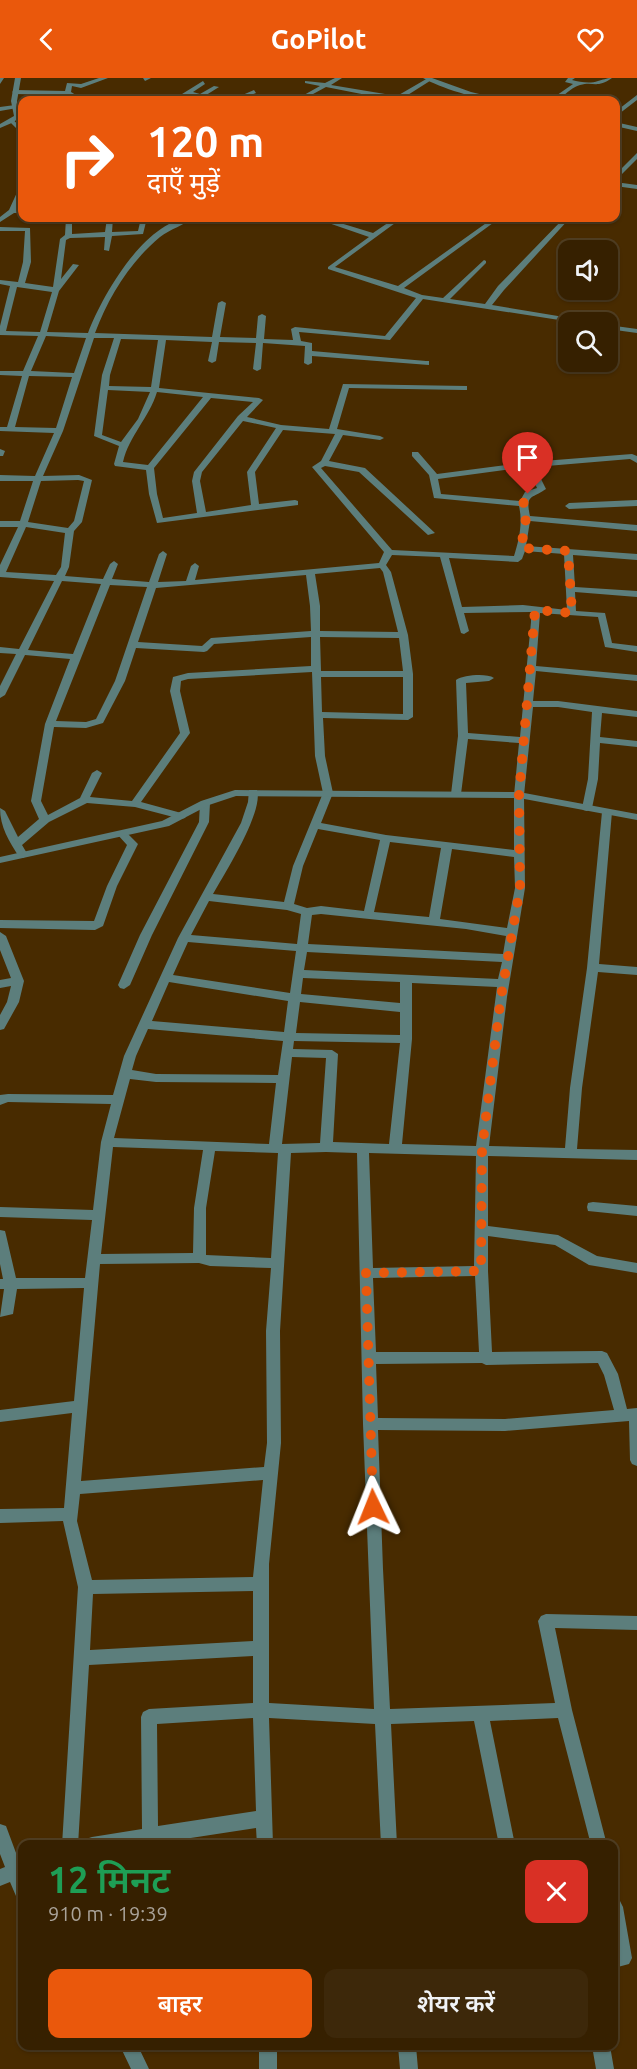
<!DOCTYPE html>
<html lang="hi">
<meta charset="utf-8">
<style>
:root{--surface:#362000;--page:#3d280a;--text:#f1f3f6;--muted:#aaa399;--line:#503e22;--accent:#ea580c}
body{margin:0;font-family:Ubuntu,"Noto Sans Devanagari",sans-serif;background:var(--page);color:var(--text);height:100vh;display:flex;flex-direction:column;font-size:22px;white-space:nowrap}
*{box-sizing:border-box;margin:0}
p{font-size:20px;color:var(--muted)}
.icon{flex:none;width:33px;height:33px;fill:none;stroke:currentColor;stroke-width:2;stroke-linecap:round;stroke-linejoin:round}
.map{position:relative;flex:1;overflow:hidden}
.side{position:absolute;left:18px;top:1762px;width:600px;height:210px;display:flex;flex-direction:column;background:var(--surface);border-radius:12px;box-shadow:0 2px 4px #0004,0 0 0 2px var(--line)}
.side>*{flex:none}
.banner{position:absolute;left:18px;top:18px;width:602px;height:126px;border-radius:12px;box-shadow:0 2px 4px #0004,0 0 0 2px var(--line);background:#ea580c;color:#fff;overflow:hidden}
.buttons{position:absolute;left:558px;top:162px;display:grid;gap:12px}
.buttons a{display:grid;place-items:center;width:60px;height:60px;border-radius:12px;background:var(--surface);box-shadow:0 2px 4px #0004,0 0 0 2px var(--line);font-size:30px}
.pin{position:absolute;display:grid;place-items:center;width:51px;height:51px;color:#fff;margin:-62px -26px;border-radius:50% 50% 50% 0;rotate:-45deg;box-shadow:0 0 6px #0007}
.pin .icon{rotate:45deg}
.me{position:absolute;width:66px;margin:-33px;rotate:358deg;stroke-linejoin:round;filter:drop-shadow(0 0 4px #0008)}
.turn{display:flex;align-items:center;gap:21px;height:126px;padding:0 30px;font-size:27px}
.turn .icon{width:78px;height:78px;stroke-width:2.5}
.turn b{display:block;font-size:42px;line-height:51px}
.round{display:grid;place-items:center;flex:none;width:63px;height:63px;border-radius:12px;background:var(--page)}
.overview{display:flex;align-items:center;justify-content:space-between;height:102px;padding:0 30px}
h1{font-size:36px;font-weight:600;line-height:45px;color:#1e9e55}
.cta{display:flex;gap:12px;margin-top:auto;padding:12px 30px}
.cta a{flex:1;height:69px;border-radius:12px;background:var(--accent);color:#fff;font-size:24px;font-weight:600;line-height:69px;text-align:center}
.cta a+a{background:var(--page);color:var(--text)}
header{display:flex;justify-content:space-between;align-items:center;height:78px;padding:0 30px;background:var(--accent);color:#fff;font-size:27px;font-weight:600}
.map>svg:first-child{display:block}
</style>
<header><svg class="icon" aria-label="back" viewBox="0 0 24 24"><path d="M15 5l-7 7 7 7"/></svg>GoPilot<svg class="icon" aria-label="heart" viewBox="0 0 24 24"><path d="M12 20l-8-8c-3-5 5-10 8-4 3-6 11-1 8 4z"/></svg></header>
<div class="map">
<svg width="637" height="1991" viewBox="0 0 637 1991">
<rect width="100%" height="100%" fill="#482b00"/>
<g fill="none" stroke-linecap="round" stroke-linejoin="round">
<!-- minor -->
<path fill="#5c7e7c" fill-rule="evenodd" d="M0 0H4L0 6Z
M99 0H108L81 10 72 8 71 14 84 22H77L67 17 15 16 12 14 15 12 65 13 67 5 81 6Z
M143 0H151L145 3Z
M335 0H342L331 7 397 18 428 0 433 1 403 20 410 22H392L326 9 302 22H295L320 8 305 5V3L325 5Z
M568 0H575L572 2C580 4 590 6 598 3 603 2 606 0 612 0 596 11 594 3 580 7 569 10 563 22 550 22L573 6 565 4Z
M203 3 205 6 193 14 200 16 214 8 219 9 203 19 189 16 182 22 174 21Z
M254 12 256 15 238 22H231Z
M637 17V22L615 39V34Z
M15 27 17 30 0 33V29Z
M12 41 22 50V90L19 88 16 50 9 43Z
M620 46 623 48 615 56V50Z
M637 75V81L615 103V97Z
M615 104 637 107V111L615 108Z
M22 108V116L16 131H22V135H14L0 144V139L9 132 19 110Z
M66 140H72V156L105 154 107 140H113L112 154 138 153 141 140H147L143 156 112 158 109 173 104 172 105 159 70 160 66 162 61 201 73 186 79 187 59 213 47 254 88 255C102 218 146 140 192 140 185 147 170 151 160 159 130 184 109 218 95 255L212 259 218 225 222 223 226 225 220 259 256 260 258 238 262 236 266 238 264 261 293 262 291 251 295 249 385 258 416 220 328 191V189L369 159 317 141 316 140H324L373 155 395 140H402L335 189 398 208 489 143H493V145L404 210 422 217 443 220 484 182 486 183V185L450 221 485 226 498 208 564 140H570L504 212 492 227 582 242 585 244H572L423 221 390 262 299 254 301 263 312 265V273L426 283H429V287L312 278V285L308 287 304 285 305 268 263 265 261 291 257 293 253 291 256 265 219 264 216 283 212 285 208 283 212 264 166 262 159 310 259 320 263 322 247 339 281 347 329 351 343 306 467 308V312H464L349 310 337 351 380 358 384 360 380 362 343 357 329 383 365 390 435 455 428 457 359 394 325 388 321 390 392 472 514 478C519 462 523 445 519 428L434 420 429 397 412 378V374H418L437 396 530 384 632 376 637 378V385L630 381 535 389 546 411C532 421 525 416 530 438L637 447V453L530 443 526 468 637 476V482L573 477 575 509 637 513V519L575 514 576 533 605 535 612 565 637 568V574L605 569 598 539 540 535 536 588 637 597V603L536 593 533 623H558L637 633V639L602 635 600 659 637 663V669L600 665 598 701 592 730 587 733 583 732 582 730 588 701 592 634 558 629H533L524 717 525 810 507 919 489 1068 565 1070 570 1010 587 890 602 734 607 731 612 734 599 886 637 889V897L598 894 582 1010 577 1071 637 1072V1082L488 1078V1148L558 1157 597 1178 637 1185V1195L589 1187 555 1167 488 1158V1193L492 1274 602 1273 607 1275 618 1296 627 1331 637 1330V1388L632 1386 630 1382 629 1343 505 1353 378 1352 383 1491 390 1631 555 1625 538 1543 541 1538 546 1536 637 1538V1552L555 1550 572 1632 607 1767H591L558 1640 490 1643 515 1767H499L474 1643 391 1646 397 1767H381L375 1646 269 1640 273 1767H257L256 1750 145 1767H84L86 1761 92 1759 142 1751 141 1639 143 1634 149 1631 253 1625V1578L89 1587 78 1767H62L78 1509 63 1443 0 1445V1431L64 1430 72 1335 0 1344V1332L74 1323 84 1210 17 1211 13 1236 0 1239 4 1211H0V1201H3L0 1186V1152L5 1153 6 1157 16 1200H85L92 1142 0 1139V1129L93 1132 101 1064 111 1026 8 1024 0 1027V1017L8 1016 113 1017 124 978 178 860 241 745 248 724 249 712H257C264 733 225 795 213 816L284 824 293 788 323 715 315 678 312 594 188 601 181 603 180 613 190 655 141 724 185 736 186 738 185 740 181 741 135 729 87 725 49 744 22 767 28 777 23 780 19 779C9 763 0 749 0 730L5 733 18 759 39 741 31 723 45 646 70 581 25 577 5 617 0 620V608L16 576 0 575V569L19 571 54 503 0 499V487L18 449H0V443H20L33 403H0V397L35 398 54 355 0 353V349H7L22 298 0 297V293H23L38 258 0 257V248L10 208 0 206V202L18 204 23 184 25 153H0V149L30 150 31 184 25 205 53 209 60 161 65 157ZM17 209 52 214 40 254 6 253ZM46 258 86 260 74 295 31 293ZM94 260H114L102 297 94 358 119 368 114 386 115 388 146 392 149 416 157 445 298 427V423L295 422 259 426 255 394 283 352 335 356 321 383 312 389 384 474 379 485 195 502 199 488 195 485 191 488 186 503 158 504 167 476 163 473 159 476 149 504 112 501 118 486 114 483 110 486 103 501 65 498 69 489 74 453 82 444 92 402 79 397 43 398 63 353ZM121 261 158 262 151 309 109 308 110 297ZM29 298 72 299 56 350 15 349ZM108 312 150 314 138 341 121 364 102 357ZM157 314 203 319 148 387 123 384C129 358 149 340 157 314ZM211 320 253 324 238 338 194 394 192 403 197 435 163 440 157 416 154 390ZM243 343 276 350 247 394 251 427 206 434 200 403 202 394ZM527 389 537 410 525 414 520 423 441 416 438 401ZM78 402 84 403 74 443 68 450 28 444 41 403ZM26 449 65 455 61 489 56 497 6 494ZM525 473 564 476 567 532 523 527 462 529 449 480 518 484 522 481ZM392 477 440 479 461 555 464 556 469 553 464 535 531 534V544L520 659 468 655 466 605 489 603 494 600C486 595 464 597 456 602L458 658 451 716 456 719 461 716 468 661 519 665 514 717V772L386 757 321 745 333 715 325 678 323 640 408 642 413 639V596L408 557 391 494 386 487ZM380 490 383 494 398 554 320 553V528L315 496ZM306 497 310 528 311 553 211 560 202 568 138 564 156 510ZM62 503 101 506 73 576 28 572ZM110 507 147 509 115 603 96 641 86 644 56 643ZM311 559V588L188 595 173 599 170 613 180 655 132 723 90 719 102 695 97 692 92 695 80 720 48 737 41 723 54 649 86 650 103 645 125 603 136 570 204 574 207 573 214 566ZM320 559 399 560 403 593H321ZM321 599H403V636L322 634ZM318 751 380 762 364 833 321 828 307 830 294 826 303 788ZM390 764 441 770 429 839 374 834ZM452 771 514 779 515 810 507 850 440 841ZM209 823 287 832 301 836 297 866 191 857ZM321 836 466 851 506 858 503 876 308 866 312 837ZM188 864 296 873 290 915 173 897ZM307 874 502 884 498 901 304 892ZM303 900 400 904V925L301 916ZM169 904 288 923 284 954 152 943ZM412 905 497 909 476 1068 402 1066 412 961ZM300 924 400 934V957L296 955ZM148 951 283 963 278 997 156 996 132 992 136 978ZM294 963 400 965 389 1066 333 1064 338 976 332 972 293 971ZM292 979 326 980 320 1065 282 1066ZM130 1001 156 1004 276 1005 269 1066 114 1060ZM113 1069 203 1072 194 1130 193 1175 101 1176ZM215 1073 278 1075 271 1180 206 1177V1130ZM326 1074 357 1075 363 1346 374 1631 269 1625V1486L281 1365 280 1253 291 1075ZM369 1075 476 1078 474 1188 373 1190ZM199 1185 210 1188 271 1190 266 1253 267 1365 264 1389 81 1403 100 1186ZM475 1198 479 1274H376L373 1200ZM482 1285 486 1287 598 1285 604 1297 614 1332 505 1341 378 1340 376 1286ZM263 1402 253 1499 92 1502 77 1443 80 1416ZM253 1513V1563L90 1572 93 1516ZM253 1640 256 1733 158 1748 157 1646Z
M608 247 637 251V255L608 251Z
M0 371 5 373 3 378H0Z
M637 422V428L569 431 565 428 569 425Z
M205 722 210 725 209 744 152 857 130 907 124 911 120 910 118 907 140 857 199 744 200 725Z
M122 753 126 754 138 766 117 808 103 848 95 852 0 850V842L94 843 107 808 127 767 117 756Z
M0 854 6 858 24 903 19 924 4 951 0 952V937L7 924 11 908 0 910V902L11 900 0 872Z
M593 1124 637 1128V1138L588 1133 587 1129 588 1125Z
M0 1746 6 1748 19 1783H22V1821L16 1818 10 1804 0 1808V1791L5 1789 0 1776Z
M614 1820 620 1823 623 1829 632 1880 629 1886 614 1890Z
M120 1968H138L149 1991H131Z
M259 1968H277V1991H259Z
M398 1968H416L418 1991H400Z
M592 1968H610L614 1991H596Z"/>
<!-- tertiary -->
<path fill="#5c7e7c" fill-rule="evenodd" d="M15 0H21L17 23 20 38 14 44 0 50V46L14 38 11 23Z
M423 0H432L471 14 504 22C483 24 441 10 423 0Z
M615 44 637 49V53L615 48Z
M235 712 519 714 637 736V742L519 720 236 718 209 727 169 748 0 785V779L162 743 201 723Z"/>
</g>
<g fill="none" stroke-linecap="round" stroke-linejoin="round">
<!-- route -->
<path stroke="#ea580c" stroke-width="10" stroke-dasharray="0 18" d="M373 1429 366 1195 481 1193 482 1071 501 919 520 810 519 717 535 532 572 535 568 473 521 470 526 440 523 426 528 416"/>
</g>
</svg>
<div class="buttons">
<a><svg class="icon" aria-label="sound" viewBox="0 0 24 24"><path d="M4 9h4l5-4v14l-5-4H4zM17 9q2 3 0 6"/></svg></a>
<a><svg class="icon" aria-label="search" viewBox="0 0 24 24"><circle cx="10" cy="10" r="6"/><path d="M15 15l6 6"/></svg></a>
</div>
<div class="pin" style="left:528px;top:416px;background:#d93025"><svg class="icon" aria-label="arrive" viewBox="0 0 24 24"><path d="M6 21V4h12l-3 4 3 4H6"/></svg></div>
<svg class="me" style="left:373px;top:1429px" viewBox="-20 -20 40 40"><path d="M0-17L14 15 0 8-14 15z" fill="#ea580c" stroke="#fff" stroke-width="4"/></svg>
<div class="banner">
<div class="turn"><svg class="icon" aria-label="right" viewBox="0 0 24 24"><path d="M7 20v-9h11M14 6l5 5-5 5"/></svg><div><b>120 m</b>दाएँ मुड़ें</div></div>
</div>
<section class="side">
<div class="overview"><div><h1>12 मिनट</h1><p>910 m · 19:39</p></div><a class="round" style="background:#d93025;color:#fff"><svg class="icon" aria-label="close" viewBox="0 0 24 24"><path d="M6 6l12 12M18 6L6 18"/></svg></a></div>
<div class="cta"><a>बाहर</a><a>शेयर करें</a></div>
</section>
</div>
